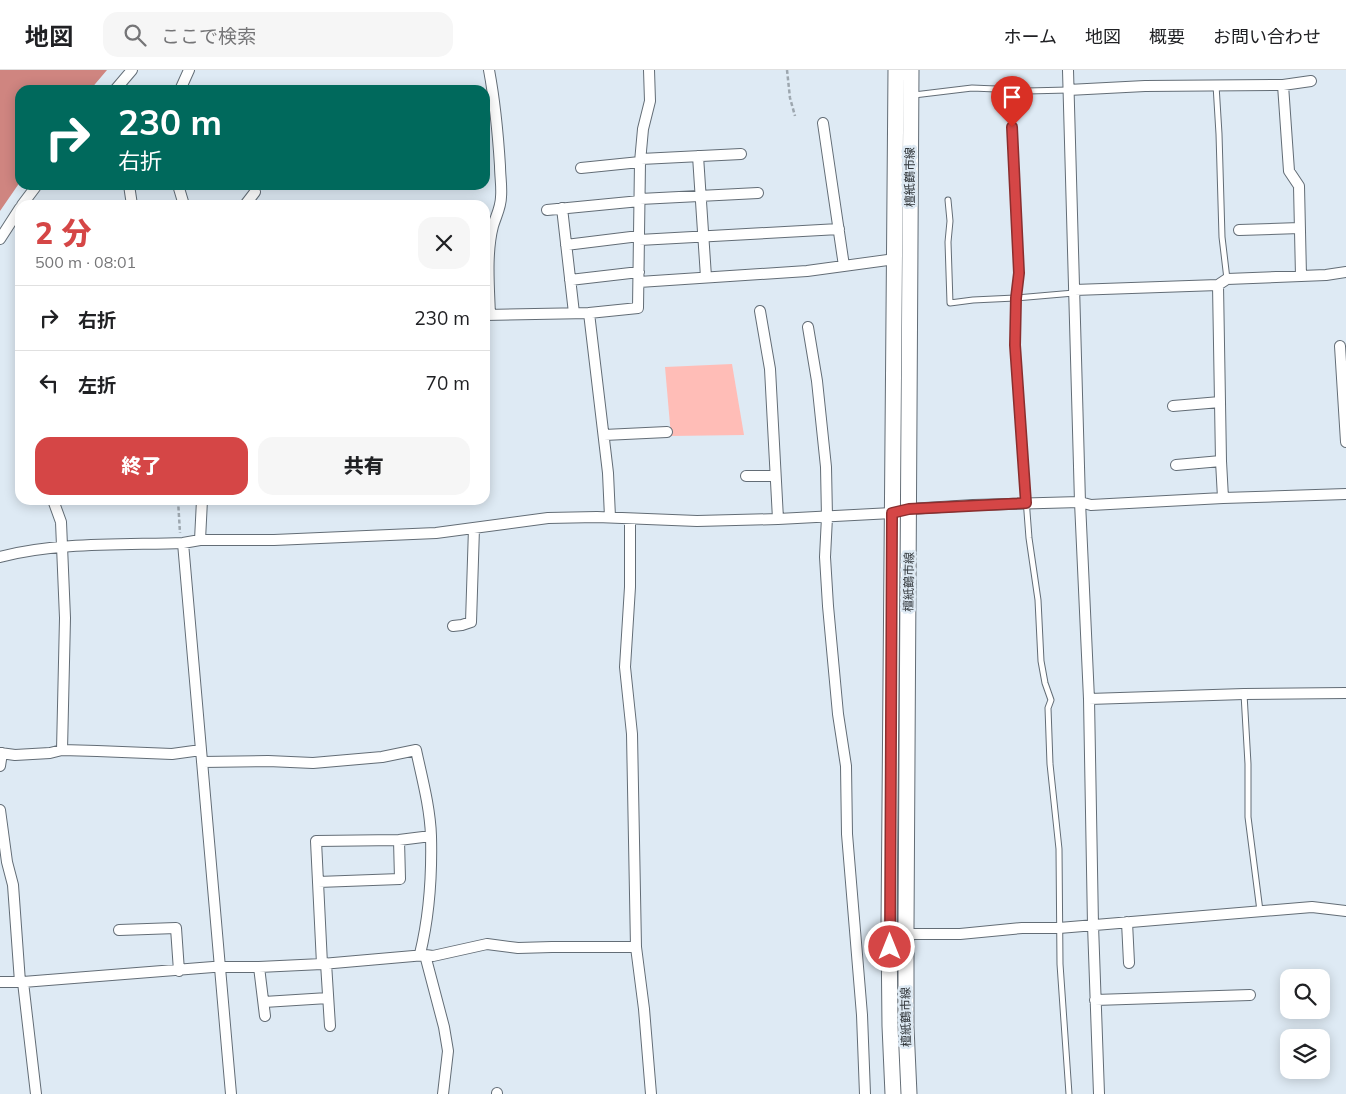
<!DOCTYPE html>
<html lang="ja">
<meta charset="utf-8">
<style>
:root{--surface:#fff;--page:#f6f6f6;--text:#202124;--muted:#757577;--line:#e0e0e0;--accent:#d54646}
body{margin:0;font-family:Mulish,"Noto Sans JP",sans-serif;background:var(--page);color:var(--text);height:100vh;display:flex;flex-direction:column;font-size:19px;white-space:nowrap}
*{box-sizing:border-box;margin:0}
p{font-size:16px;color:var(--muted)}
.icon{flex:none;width:28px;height:28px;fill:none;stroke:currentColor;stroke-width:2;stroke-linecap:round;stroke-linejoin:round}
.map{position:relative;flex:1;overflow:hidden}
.sheet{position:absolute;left:15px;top:130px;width:475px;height:305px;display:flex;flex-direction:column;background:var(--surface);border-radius:15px;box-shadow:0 2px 12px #0003}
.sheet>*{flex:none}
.top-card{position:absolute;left:15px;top:15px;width:475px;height:105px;border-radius:15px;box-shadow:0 2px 12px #0003;background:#00695c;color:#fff;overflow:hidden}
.tools{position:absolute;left:1280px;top:899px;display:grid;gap:10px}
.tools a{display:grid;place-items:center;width:50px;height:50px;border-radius:10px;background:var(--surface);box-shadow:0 2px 12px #0003;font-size:25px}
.pin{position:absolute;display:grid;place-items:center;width:42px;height:42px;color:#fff;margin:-51px -21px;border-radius:50% 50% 50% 0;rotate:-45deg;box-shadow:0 0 5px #0007}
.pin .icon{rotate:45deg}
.me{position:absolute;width:55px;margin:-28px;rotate:0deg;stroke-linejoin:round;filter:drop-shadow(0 0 4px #0008)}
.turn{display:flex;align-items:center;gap:18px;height:105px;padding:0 20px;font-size:22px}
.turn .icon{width:65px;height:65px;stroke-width:2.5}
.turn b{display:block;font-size:35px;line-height:42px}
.round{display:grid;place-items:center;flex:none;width:52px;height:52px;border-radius:15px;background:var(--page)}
.overview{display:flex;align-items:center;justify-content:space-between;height:85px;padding:0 20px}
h1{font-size:30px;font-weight:800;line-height:38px;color:var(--accent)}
.button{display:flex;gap:10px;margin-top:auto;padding:10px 20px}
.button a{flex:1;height:58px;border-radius:15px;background:var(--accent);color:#fff;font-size:20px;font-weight:800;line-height:58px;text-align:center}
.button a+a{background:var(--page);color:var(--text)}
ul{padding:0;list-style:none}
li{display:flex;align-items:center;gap:15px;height:65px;padding:0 20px;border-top:1px solid var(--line)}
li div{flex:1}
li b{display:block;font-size:19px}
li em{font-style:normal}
header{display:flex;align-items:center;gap:30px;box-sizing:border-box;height:70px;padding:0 25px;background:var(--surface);border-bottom:1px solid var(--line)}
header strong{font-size:24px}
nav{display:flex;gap:28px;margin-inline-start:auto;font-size:18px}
.search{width:350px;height:45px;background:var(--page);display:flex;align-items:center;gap:12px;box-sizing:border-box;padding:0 18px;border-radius:15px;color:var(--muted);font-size:19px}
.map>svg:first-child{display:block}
</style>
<header>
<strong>地図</strong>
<div class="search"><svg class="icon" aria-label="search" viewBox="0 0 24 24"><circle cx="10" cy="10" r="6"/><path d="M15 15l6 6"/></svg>ここで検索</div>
<nav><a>ホーム</a><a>地図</a><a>概要</a><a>お問い合わせ</a></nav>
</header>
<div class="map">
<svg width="1346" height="1024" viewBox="0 0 1346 1024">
<rect width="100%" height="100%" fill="#deeaf4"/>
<!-- green -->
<path fill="#ffbdb7" d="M732 294 744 365 671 366 665 297Z"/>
<!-- water -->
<path fill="#cf8580" d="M0 0H107L90 20H20V112L0 141Z"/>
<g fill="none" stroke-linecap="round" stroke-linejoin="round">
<defs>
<path id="lane" d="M1216 15 1219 64 1222 167 1227 209
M1010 24 1019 203 1015 228V275L1017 311 1029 468 1038 530 1041 591 1045 613 1051 630 1048 638 1050 694 1059 779 1060 894 1069 1024
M914 25 972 18 996 19 1010 24 1027 21 1068 20
M948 130 950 151 948 172 950 233 973 230 1015 228 1074 223
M1244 624 1248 694V747L1260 841"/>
<path id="street" d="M489 0C495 32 498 64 500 96 500 106 502 117 501 127 501 137 496 146 493 156 486 183 489 217 490 245
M1068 0 1080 432 1089 629 1093 855 1099 1024
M1283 15 1289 101 1299 116 1301 206
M115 20 132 0
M180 20 189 0
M1068 20 1145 16 1283 15 1311 11
M823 53 844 196
M698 86 706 207
M641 89 741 84
M581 98 640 92
M129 115 132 135
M178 115 184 135
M640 129 758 123
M22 135 37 115
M245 135 255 122
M562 138 574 243
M547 140 640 131
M1239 160 1300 158
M0 169 20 138
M639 170 839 159
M566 175 639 166
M570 210 639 202
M639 212 807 201 895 189
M1218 215 1221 391 1223 428
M1074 220 1218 215 1227 209 1326 205 1346 202
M760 241 770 299 778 449
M589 243 638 238 640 92 643 59 650 31 649 0
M485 245 589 243 608 403 610 447
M808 257 817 311 826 397 827 447 825 487 828 536 838 644 846 696 847 764 862 945 865 1024
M1340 276 1346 372
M1173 336 1220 332
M604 365 667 362
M1176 395 1221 391
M746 406H775
M53 430 61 452 65 548 62 680
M630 449V517L625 597 632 664 636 877 644 939 651 1024
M200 470 202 430
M183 473 231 1024
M0 487C55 472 125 475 183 473L200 470H274L436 463 548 448 597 447 697 451 778 449 892 443 909 439 973 435 1080 432 1091 435 1223 428 1346 424
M453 556 462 555 471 552 474 458
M1089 629 1244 624 1346 623
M0 683 15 685 50 683 62 680 97 681 172 684 201 680
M202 692 268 691 313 693 382 687 416 680C422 708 430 737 431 766 432 805 429 847 420 884
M0 696 2 683
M0 740 7 792 13 815 20 912
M318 812 400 809 399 770
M1127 852 1129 893
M119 860 176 858 179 901
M906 864H960L1022 858H1059L1312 837 1346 841
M425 885 433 886 487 874 518 878 552 877H636
M326 893 330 956
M322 894 316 771 399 770 431 766
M259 897 265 946
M0 912H23L213 897H259L322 894 425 885 444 957 448 981 443 1024
M23 912 36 1024
M1095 930 1250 925
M264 932 328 928
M497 1024V1023"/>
<path id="secondary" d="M893 1024 890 956 889 857 896 0
M909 1024 906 957V857L911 0"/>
</defs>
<!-- lane casing -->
<use href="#lane" stroke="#636d76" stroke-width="7"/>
<!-- street casing -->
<use href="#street" stroke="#636d76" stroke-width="12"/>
<!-- secondary casing -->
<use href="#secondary" stroke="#636d76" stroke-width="17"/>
<!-- path -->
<path stroke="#9da7af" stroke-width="2.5" stroke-dasharray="4 2.5" stroke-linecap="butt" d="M787 0 790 28 795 46
M178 430 180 463"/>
<!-- lane -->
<use href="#lane" stroke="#fff" stroke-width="5"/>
<!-- street -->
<use href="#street" stroke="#fff" stroke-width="10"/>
<!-- secondary -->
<use href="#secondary" stroke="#fff" stroke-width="15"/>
</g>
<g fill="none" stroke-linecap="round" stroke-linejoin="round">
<defs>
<path id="route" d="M890 877 892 443 909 439 1026 433 1015 275 1016 228 1019 203 1012 57"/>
</defs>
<!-- route casing -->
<use href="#route" stroke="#8a2e2e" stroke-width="12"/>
<!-- route -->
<use href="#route" stroke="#d54646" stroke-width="9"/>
</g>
<g text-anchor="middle" stroke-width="5" stroke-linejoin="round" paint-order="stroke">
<!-- street labels -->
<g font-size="12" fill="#31363a" stroke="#deeaf4">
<text transform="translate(910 107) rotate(-90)" y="4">檀紙鶴市線</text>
<text transform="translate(909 512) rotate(-89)" y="4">檀紙鶴市線</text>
<text transform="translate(906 947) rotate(-91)" y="4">檀紙鶴市線</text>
</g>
</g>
</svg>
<div class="tools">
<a><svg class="icon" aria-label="search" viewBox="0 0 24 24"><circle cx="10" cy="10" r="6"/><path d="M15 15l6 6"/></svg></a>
<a><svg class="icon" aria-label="layers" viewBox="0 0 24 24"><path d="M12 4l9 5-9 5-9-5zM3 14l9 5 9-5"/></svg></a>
</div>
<div class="pin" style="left:1012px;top:57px;background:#d93025"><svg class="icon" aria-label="arrive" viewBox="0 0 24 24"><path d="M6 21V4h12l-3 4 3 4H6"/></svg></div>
<svg class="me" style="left:890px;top:877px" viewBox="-20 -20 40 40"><circle r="17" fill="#d54646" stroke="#fff" stroke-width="3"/><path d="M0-11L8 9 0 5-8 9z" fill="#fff"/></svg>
<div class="top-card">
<div class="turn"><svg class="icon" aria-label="right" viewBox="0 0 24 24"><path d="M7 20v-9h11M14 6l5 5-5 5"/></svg><div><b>230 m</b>右折</div></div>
</div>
<section class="sheet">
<div class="overview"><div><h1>2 分</h1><p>500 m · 08:01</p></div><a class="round"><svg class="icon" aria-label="close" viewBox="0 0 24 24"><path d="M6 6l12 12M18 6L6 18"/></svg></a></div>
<ul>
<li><svg class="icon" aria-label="right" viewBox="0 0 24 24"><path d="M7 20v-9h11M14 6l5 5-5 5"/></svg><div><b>右折</b></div><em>230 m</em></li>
<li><svg class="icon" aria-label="left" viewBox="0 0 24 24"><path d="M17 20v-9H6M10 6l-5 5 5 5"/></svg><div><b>左折</b></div><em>70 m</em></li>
</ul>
<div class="button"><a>終了</a><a>共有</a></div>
</section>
</div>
